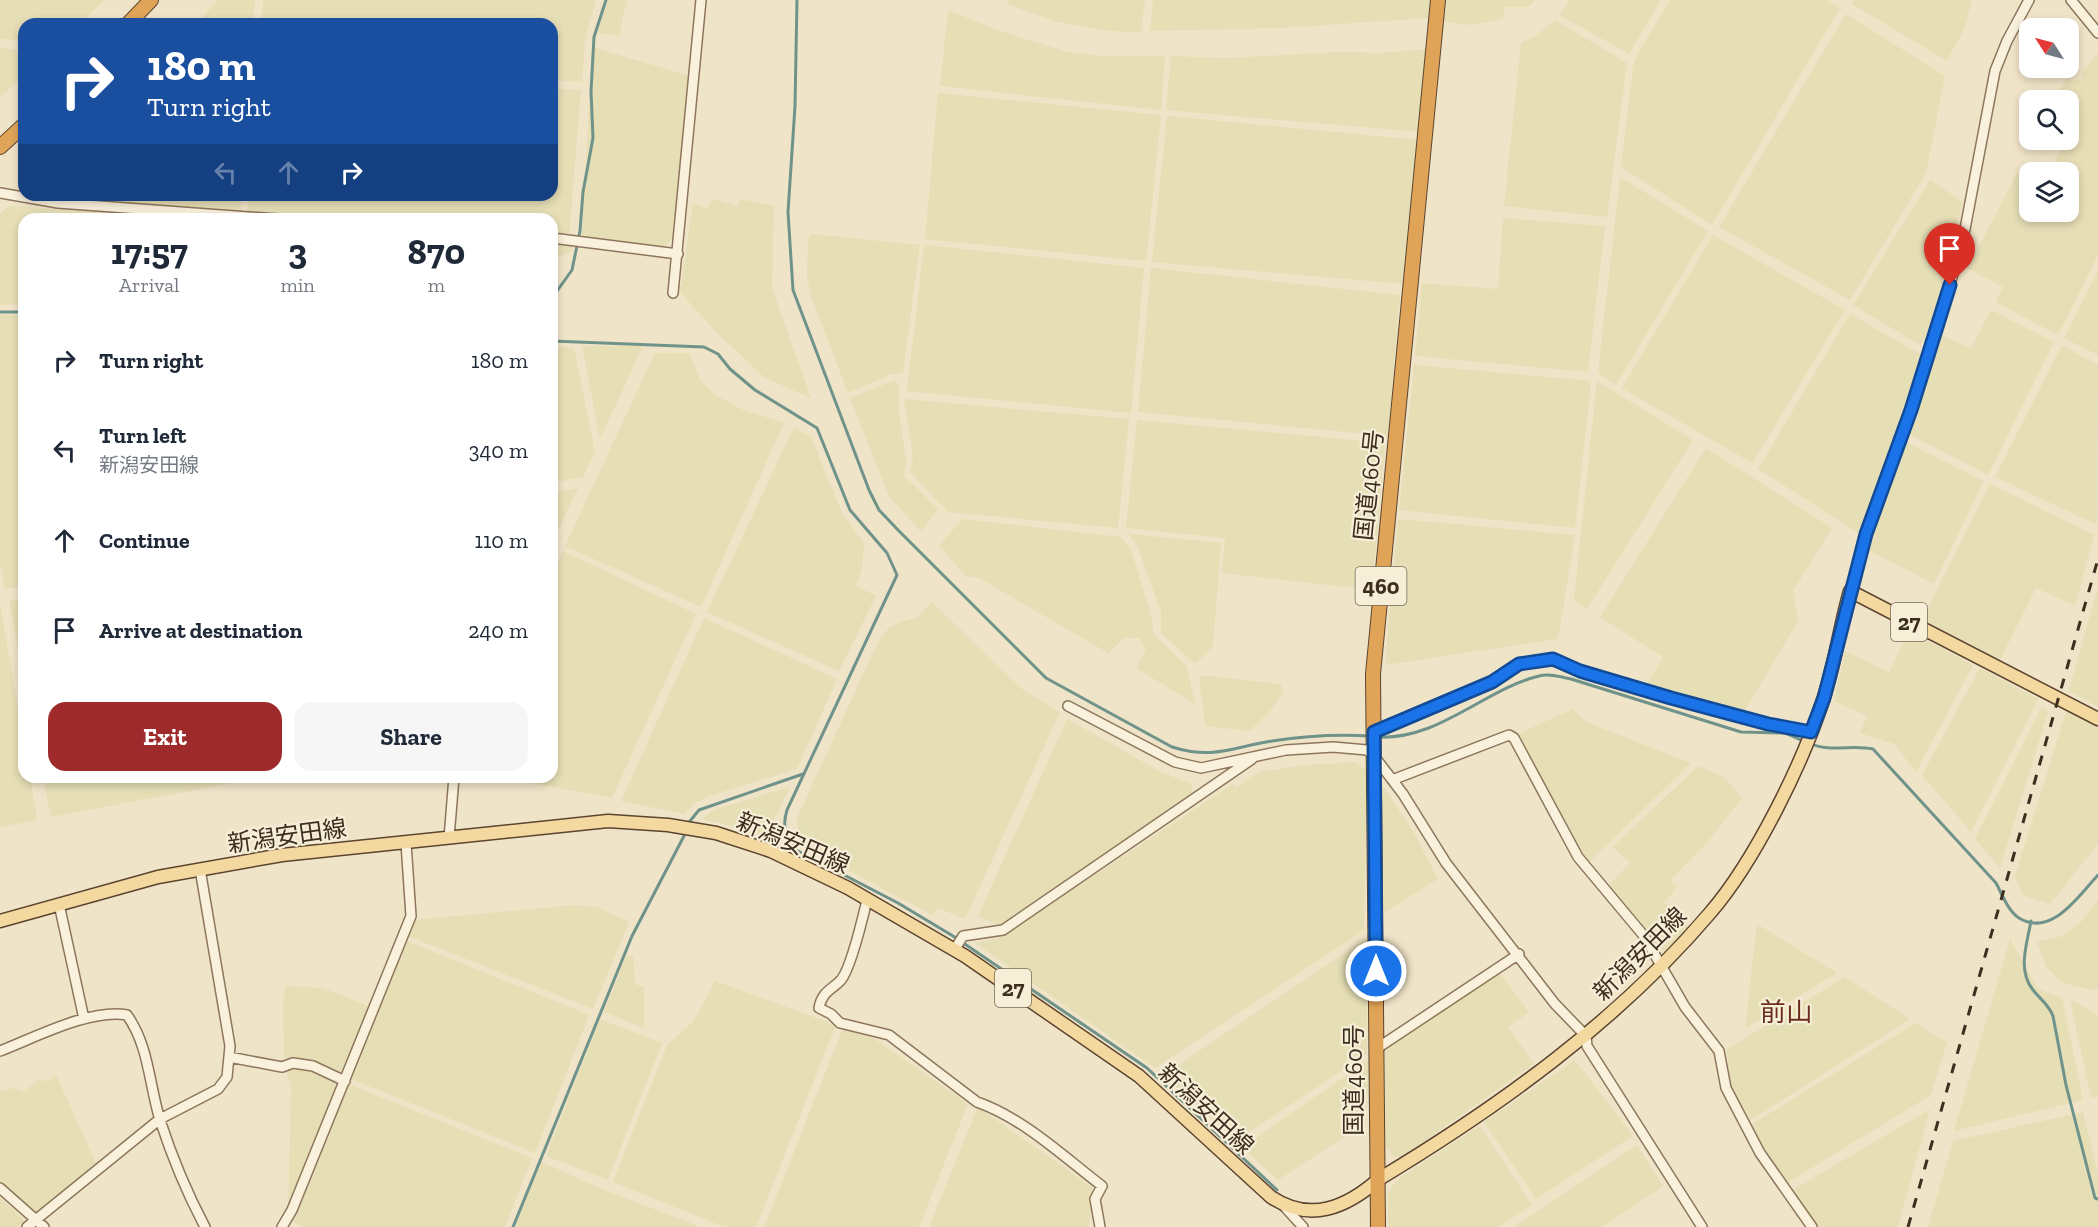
<!DOCTYPE html>
<meta charset="utf-8">
<style>
:root{--surface:#fff;--page:#f6f6f7;--text:#1f2937;--muted:#747a83;--accent:#9e2a2b}
body{margin:0;font-family:"Zilla Slab","Noto Sans JP",serif;background:var(--page);color:var(--text);height:100vh;display:flex;flex-direction:column;font-size:22px;white-space:nowrap}
*{box-sizing:border-box;margin:0}
p{font-size:20px;color:var(--muted)}
.icon{flex:none;width:33px;height:33px;fill:none;stroke:currentColor;stroke-width:2;stroke-linecap:round;stroke-linejoin:round}
.map{position:relative;flex:1;overflow:hidden}
.side{position:absolute;left:18px;top:213px;width:540px;height:570px;display:flex;flex-direction:column;background:var(--surface);border-radius:18px;box-shadow:0 3px 9px #0003}
.side>*{flex:none}
.top-card{position:absolute;left:18px;top:18px;width:540px;height:183px;border-radius:18px;box-shadow:0 3px 9px #0003;background:#1a4fa0;color:#fff;overflow:hidden}
.needle{width:39px;rotate:306deg}
.controls{position:absolute;left:2019px;top:18px;display:grid;gap:12px}
.controls a{display:grid;place-items:center;width:60px;height:60px;border-radius:12px;background:var(--surface);box-shadow:0 3px 9px #0003;font-size:30px}
.pin{position:absolute;display:grid;place-items:center;width:51px;height:51px;color:#fff;margin:-62px -26px;border-radius:50% 50% 50% 0;rotate:-45deg;box-shadow:0 0 6px #0007}
.pin .icon{rotate:45deg}
.me{position:absolute;width:66px;margin:-33px;rotate:0deg;stroke-linejoin:round;filter:drop-shadow(0 0 4px #0008)}
.turn{display:flex;align-items:center;gap:21px;height:126px;padding:0 30px;font-size:27px}
.turn .icon{width:78px;height:78px;stroke-width:2.5}
.turn b{display:block;font-size:42px;line-height:51px}
.lanes{display:flex;align-items:center;height:57px;padding:0 30px;background:#0003;justify-content:center;gap:30px;direction:ltr}
.lanes .off{opacity:.35}
.eta{display:flex;justify-content:space-evenly;align-items:center;height:102px;text-align:center}
.eta b{font-size:36px;font-weight:800;line-height:42px}
.action{display:flex;gap:12px;margin-top:auto;padding:12px 30px}
.action a{flex:1;height:69px;border-radius:18px;background:var(--accent);color:#fff;font-size:24px;font-weight:800;line-height:69px;text-align:center}
.action a+a{background:var(--page);color:var(--text)}
ul{padding:0;list-style:none}
li{display:flex;align-items:center;gap:18px;height:90px;padding:0 30px}
li div{flex:1}
li b{display:block;font-size:22px}
li em{font-style:normal}
.map>svg:first-child{display:block}
</style>
<div class="map">
<svg width="2098" height="1227" viewBox="0 0 2098 1227">
<rect width="100%" height="100%" fill="#f0e4c8"/>
<!-- farmland -->
<path fill="#e6deb5" d="M0 0H105L79 24H24V41L0 39Z
M218 0H255L253 24H196Z
M263 0H596L585 40 582 82 552 80V24H261Z
M608 0H627L619 36 598 33Z
M1010 0H1145L1141 32 1107 31 1054 21 1007 4Z
M1153 0H1430L1429 18 1280 28 1150 31Z
M1445 0H1535L1528 7H1505L1503 19 1472 25 1443 22Z
M1570 0H1661L1629 54 1559 15Z
M1670 0H1827L1840 8 1712 225 1621 167 1633 67 1637 55Z
M1854 0H1972L1965 27 1947 61 1852 4Z
M948 10 1000 31 1068 52 1101 56H1165L1161 110 940 86Z
M1846 14 1945 76 1926 173 1850 300 1719 227Z
M1555 20 1627 63 1607 217 1504 206 1521 43 1537 35Z
M592 47 690 76 673 239 663 247 582 236Z
M0 48 24 51V76L0 97Z
M1427 49 1419 132 1166 110 1171 56 1227 58 1337 52 1382 53Z
M2098 53V255L2058 335 1995 302 2003 287 1963 266 1966 251 1976 252 2018 171 2029 179 2030 212H2068V172H2050L2063 145 2053 140H2068V100H2051L2068 78 2072 81 2082 79V73Z
M552 88 581 90 569 236 552 235V219H349L247 211 249 195H552Z
M938 93 1161 115 1146 261 925 239Z
M1167 116 1419 140 1403 284 1152 262Z
M1620 177 1708 231 1616 385 1598 373Z
M1930 180 1963 202 1942 285 1925 339 1920 345 1853 305Z
M51 195H242L241 212 68 201Z
M713 199 737 206 740 199 774 206 772 288 811 398 765 378 715 331 680 292 693 203 706 209Z
M9 206 219 219H24V304L0 305V214Z
M1503 218 1605 226 1588 372 1415 356 1422 283 1498 289Z
M812 234 920 245 903 373 892 374 848 393 812 299 807 277 808 238Z
M1713 235 1845 310 1752 463 1622 388Z
M552 243 574 244 572 251 552 260Z
M924 245 1144 268 1131 413 907 391Z
M1151 268 1400 295 1388 436 1138 412Z
M2098 270V355L2064 338Z
M1991 310 2054 342 1988 475 1907 433 1940 335 1971 348Z
M1850 314 1922 355 1860 534 1758 469Z
M0 315H24V585L5 589 0 562Z
M2062 345 2098 365 2097 525 1995 477Z
M552 346 574 348 595 452 583 477 552 483Z
M582 346H643L600 439Z
M655 353H689L701 381 714 394 741 409 784 423 701 607 565 546Z
M1414 365 1591 381 1575 528 1399 510Z
M895 380 899 386V412L906 460 904 476 938 509 921 532 889 496 850 398Z
M1597 381 1693 440 1587 609 1574 600Z
M904 399 1129 419 1118 528 948 512 910 472 913 457Z
M1137 420 1385 443 1372 590 1222 573 1225 538 1126 528Z
M794 427 811 437 843 515 864 543 862 569 856 586 876 596 839 671 707 612Z
M1904 441 1984 481 1934 584 1866 549Z
M1706 448 1832 528 1793 591 1798 621 1744 712 1647 684 1663 657 1600 617Z
M1990 484 2094 535 2075 606 2036 588 2000 660 1922 619Z
M578 488 552 544V493Z
M963 519 1121 537 1131 550 1151 615 1154 635 1187 666 1195 704 1136 668 1146 650 1139 638H1124L1108 653 979 578 965 576 939 545Z
M1398 519 1575 535 1558 639 1385 665Z
M1129 534 1221 543 1213 647 1195 664 1161 633V611L1137 546Z
M563 551 696 614 612 798 498 777H552V574Z
M2098 586V707L2069 691Z
M24 598V680L9 601Z
M932 602 1022 689 1060 712 965 919 938 908 932 915 816 853 798 833 797 818 878 642 888 629 900 622 916 618Z
M0 603 24 743V777H30L37 820 0 827Z
M704 618 837 679 797 769 712 795 695 803 684 814 621 801Z
M1909 631 1973 665 1916 772 1894 744 1860 733 1867 716 1834 701 1845 651 1889 672Z
M1980 668 2038 699 1971 832 1922 775Z
M1207 676 1280 684 1284 691 1272 709 1250 731 1205 726 1199 677Z
M2042 706 2048 712 2000 868 1975 839Z
M2067 708 2098 726V844L2050 904 2024 896 2015 876Z
M1572 709 1586 722 1691 763 1589 862 1563 824 1518 734Z
M1067 719 1161 772 1192 784 1193 797 1001 927 978 916Z
M1355 762 1367 770 1364 930 1155 1068 975 943 1000 937 1233 784 1237 787 1259 772 1307 765Z
M1698 766 1724 777 1742 798 1711 838 1670 881 1677 887 1664 903 1689 927 1665 953 1608 886 1630 863 1613 847Z
M43 777H242L243 781 51 817Z
M1381 783 1414 833 1438 879 1382 914Z
M790 787 773 822 772 844 731 826 702 819 713 810Z
M2098 900V987L2095 991 2061 982 2046 967 2037 942 2062 936 2082 921Z
M575 905 597 907 629 922 593 1009 408 936 413 920Z
M1757 924 1837 973 1745 1028Z
M1367 938V1054L1236 1141 1163 1075Z
M2010 939 2038 989 2062 997 2083 1100 1954 1131Z
M407 941 589 1015 535 1153 351 1079Z
M633 955 635 984 644 987V1028L604 1012 626 957Z
M1500 973 1529 1012 1508 1027 1534 1064 1400 1158 1394 1157 1385 1146V1049Z
M1845 977 1910 1019 1751 1120 1731 1087 1726 1050Z
M715 981 836 1025 756 1227H724L613 1182 667 1045 694 1021Z
M286 986 323 988 372 1007 344 1075 313 1061 284 1058 283 1000Z
M2070 999 2098 1015V1097L2091 1098Z
M600 1019 662 1043 608 1180 546 1156Z
M1916 1023 1947 1043 1931 1095 1787 1183 1764 1150 1752 1124Z
M843 1028 875 1039 968 1104 919 1227H764Z
M1369 1060 1366 1123 1278 1180 1242 1147Z
M1575 1060 1633 1136 1536 1199 1484 1122Z
M295 1066 311 1069 340 1083 288 1214 291 1086 285 1069Z
M56 1075 97 1165 36 1213 0 1182V1091L12 1088 24 1092 38 1080 49 1081Z
M348 1084 532 1158 505 1227H305L291 1221Z
M978 1107 1093 1188 1089 1227H929Z
M1930 1109 1898 1227H1817L1793 1190Z
M2083 1112 2098 1175V1227H1928L1953 1141Z
M1480 1126 1532 1205 1498 1227H1388V1195L1393 1185 1402 1176Z
M1637 1145 1663 1186 1602 1227H1514Z
M541 1162 607 1191 701 1227H515Z
M0 1197 25 1221 19 1227H0Z"/>
<g fill="none" stroke-linecap="round" stroke-linejoin="round">
<!-- stream -->
<path stroke="#6f938a" stroke-width="3" d="M797 0 795 106 788 212 793 290 869 490 879 510 898 530 1046 678 1172 747C1214 760 1233 747 1272 741 1304 736 1338 734 1370 736
M552 298 572 270 580 231 583 192 593 138 591 91 594 37 606 0
M0 312H24
M552 341 704 347 718 354 730 369 755 390 817 428 850 510 887 553 897 575 787 810C782 826 785 837 796 850L898 903 953 936 1147 1068 1277 1190
M1376 737C1438 741 1483 690 1539 676 1549 673 1561 677 1571 679L1741 732 1785 733 1803 741
M1809 743C1830 753 1852 744 1873 749L1996 883C2002 894 2008 911 2019 918 2052 938 2079 895 2098 875
M690 821 699 810 803 774
M2031 921C2027 944 2017 970 2033 990 2041 1000 2049 1005 2053 1016L2066 1085 2095 1198 2098 1199
M513 1227 632 936 684 836"/>
<defs>
<path id="minor" d="M2071 0 2098 33
M0 193 58 203 278 219
M552 238 678 254
M673 293 701 0
M1850 591 1866 534 1911 410 1950 285 1965 229 1995 71 2007 41 2029 0
M1068 706 1175 762 1201 768 1286 750 1333 747 1367 750 1374 756 1403 794 1446 863 1555 1004 1586 1036 1587 1046 1702 1227
M1374 732 1492 682 1519 664 1553 659 1580 671 1671 698 1768 724 1811 732
M1392 780 1509 735 1514 738 1578 857 1644 936 1685 1007 1719 1051 1726 1088 1760 1153 1812 1227
M449 838 454 777
M867 900C863 917 851 968 841 980 833 989 822 991 819 1008L831 1014 840 1023 889 1035 977 1102C1023 1118 1064 1157 1102 1186L1095 1199 1100 1227
M59 904 84 1019
M955 949 963 936 1003 930 1252 759
M1376 1049 1519 954
M0 1051C34 1038 91 1008 127 1015 149 1046 149 1084 160 1120 172 1157 187 1193 205 1227
M229 1057 282 1067 293 1063 313 1066 345 1081
M0 1188 44 1227
M1283 1205 1303 1227
M27 1227 160 1119 218 1089 227 1077 230 1046 200 869
M282 1227 292 1210 411 916 406 843"/>
<path id="major" d="M0 921 158 877 282 855 608 821 668 825 716 833 771 851 848 888 965 956 1139 1076 1271 1197C1310 1223 1346 1208 1379 1179 1500 1106 1618 1021 1710 913 1755 861 1803 763 1824 697 1835 663 1840 626 1850 591L2098 719"/>
<path id="highway" d="M128 24 151 0
M0 147 24 125
M1378 1227 1373 674 1438 0"/>
</defs>
<!-- minor casing -->
<use href="#minor" stroke="#8d765c" stroke-width="12"/>
<!-- major casing -->
<use href="#major" stroke="#5b4430" stroke-width="15"/>
<!-- highway casing -->
<use href="#highway" stroke="#5b4430" stroke-width="16"/>
<!-- minor -->
<use href="#minor" stroke="#faf1dc" stroke-width="9"/>
<!-- major -->
<use href="#major" stroke="#f3d9a0" stroke-width="12"/>
<!-- highway -->
<use href="#highway" stroke="#e0a458" stroke-width="14"/>
<!-- rail -->
<path stroke="#3d2e20" stroke-width="3" stroke-dasharray="10 10" stroke-linecap="butt" d="M1908 1227 2098 559"/>
</g>
<g fill="none" stroke-linecap="round" stroke-linejoin="round">
<defs>
<path id="route" d="M1376 971 1374 732 1492 682 1519 664 1553 659 1580 671 1671 698 1768 724 1811 732 1824 698 1866 534 1911 410 1950 285"/>
</defs>
<!-- route casing -->
<use href="#route" stroke="#114b97" stroke-width="15"/>
<!-- route -->
<use href="#route" stroke="#1a73e8" stroke-width="10"/>
</g>
<g text-anchor="middle" stroke-width="4.5" stroke-linejoin="round" paint-order="stroke">
<!-- shield labels -->
<g fill="#f7eed8" stroke="#756857" stroke-width="1.5">
<rect x="1355.5" y="567" width="51" height="38" rx="4.5"/>
<rect x="1891" y="603" width="36" height="38" rx="4.5"/>
<rect x="995" y="969" width="36" height="38" rx="4.5"/>
</g>
<g font-size="22" font-weight="bold" fill="#3d2e20">
<text x="1381" y="594">460</text>
<text x="1909" y="630">27</text>
<text x="1013" y="996">27</text>
</g>
<!-- street labels -->
<g font-size="24" fill="#3d2e20" stroke="#f7eed8">
<text transform="translate(1369 485) rotate(-84)" y="8">国道460号</text>
<text transform="translate(287 836) rotate(-8)" y="8">新潟安田線</text>
<text transform="translate(793 843) rotate(23)" y="8">新潟安田線</text>
<text transform="translate(1640 954) rotate(-45)" y="8">新潟安田線</text>
<text transform="translate(1354 1080) rotate(-90)" y="8">国道460号</text>
<text transform="translate(1206 1109) rotate(43)" y="8">新潟安田線</text>
</g>
<!-- neighbourhood labels -->
<g font-size="26" fill="#6b2e1e" stroke="#f7eed8">
<text x="1786" y="1021">前山</text>
</g>
</g>
</svg>
<div class="controls">
<a><svg class="needle" viewBox="-14 -14 28 28"><path d="M0-13l5 13h-10z" fill="#e53935"/><path d="M0 13l5-13h-10z" fill="#747a83"/></svg></a>
<a><svg class="icon" aria-label="search" viewBox="0 0 24 24"><circle cx="10" cy="10" r="6"/><path d="M15 15l6 6"/></svg></a>
<a><svg class="icon" aria-label="layers" viewBox="0 0 24 24"><path d="M12 4l9 5-9 5-9-5zM3 14l9 5 9-5"/></svg></a>
</div>
<div class="pin" style="left:1950px;top:285px;background:#d93025"><svg class="icon" aria-label="arrive" viewBox="0 0 24 24"><path d="M6 21V4h12l-3 4 3 4H6"/></svg></div>
<svg class="me" style="left:1376px;top:971px" viewBox="-20 -20 40 40"><circle r="17" fill="#1a73e8" stroke="#fff" stroke-width="3"/><path d="M0-11L8 9 0 5-8 9z" fill="#fff"/></svg>
<div class="top-card">
<div class="turn"><svg class="icon" aria-label="right" viewBox="0 0 24 24"><path d="M7 20v-9h11M14 6l5 5-5 5"/></svg><div><b>180 m</b>Turn right</div></div>
<div class="lanes"><svg class="icon off" aria-label="left" viewBox="0 0 24 24"><path d="M17 20v-9H6M10 6l-5 5 5 5"/></svg><svg class="icon off" aria-label="ahead" viewBox="0 0 24 24"><path d="M12 20V5M6 11l6-6 6 6"/></svg><svg class="icon" aria-label="right" viewBox="0 0 24 24"><path d="M7 20v-9h11M14 6l5 5-5 5"/></svg></div>
</div>
<section class="side">
<div class="eta">
<div><b>17:57</b><p>Arrival</p></div>
<div><b>3</b><p>min</p></div>
<div><b>870</b><p>m</p></div>
</div>
<ul>
<li><svg class="icon" aria-label="right" viewBox="0 0 24 24"><path d="M7 20v-9h11M14 6l5 5-5 5"/></svg><div><b>Turn right</b></div><em>180 m</em></li>
<li><svg class="icon" aria-label="left" viewBox="0 0 24 24"><path d="M17 20v-9H6M10 6l-5 5 5 5"/></svg><div><b>Turn left</b><p>新潟安田線</p></div><em>340 m</em></li>
<li><svg class="icon" aria-label="ahead" viewBox="0 0 24 24"><path d="M12 20V5M6 11l6-6 6 6"/></svg><div><b>Continue</b></div><em>110 m</em></li>
<li><svg class="icon" aria-label="arrive" viewBox="0 0 24 24"><path d="M6 21V4h12l-3 4 3 4H6"/></svg><div><b>Arrive at destination</b></div><em>240 m</em></li>
</ul>
<div class="action"><a>Exit</a><a>Share</a></div>
</section>
</div>
